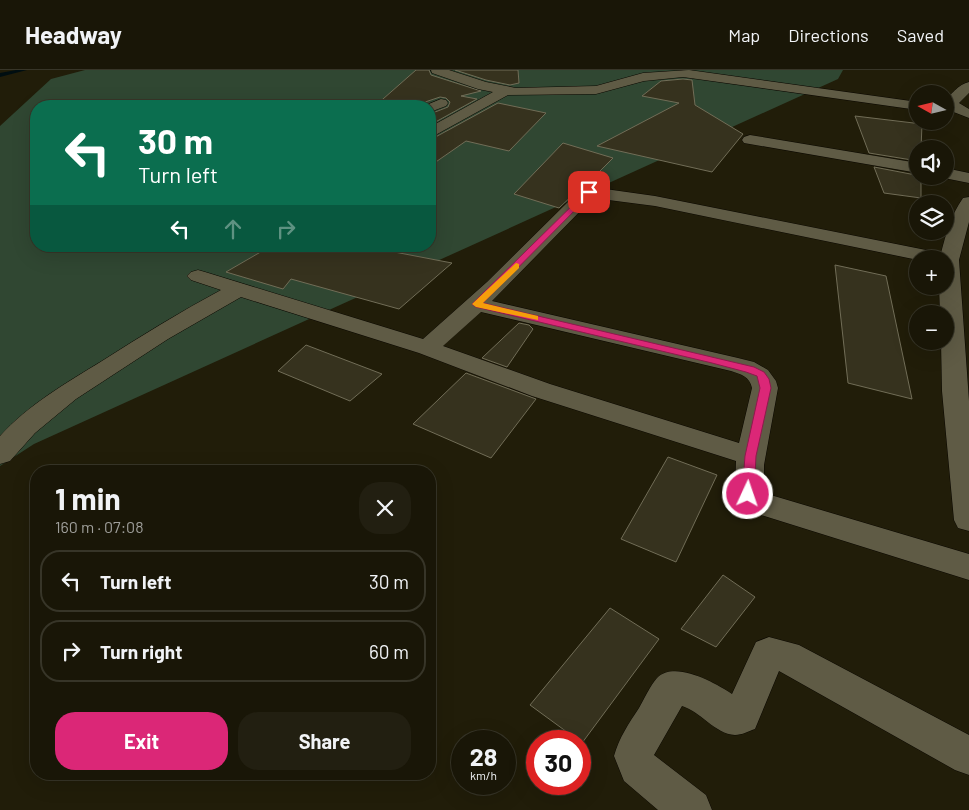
<!DOCTYPE html>
<meta charset="utf-8">
<style>
:root{--surface:#191607;--page:#221f11;--text:#f1f3f6;--muted:#9f9f9b;--line:#373528;--accent:#db2777}
body{margin:0;font-family:Barlow,sans-serif;background:var(--page);color:var(--text);height:100vh;display:flex;flex-direction:column;font-size:19px;white-space:nowrap}
*{box-sizing:border-box;margin:0}
p{font-size:16px;color:var(--muted)}
.icon{flex:none;width:28px;height:28px;fill:none;stroke:currentColor;stroke-width:2;stroke-linecap:round;stroke-linejoin:round}
.map{position:relative;flex:1;overflow:hidden}
.side{position:absolute;left:30px;top:395px;width:406px;height:315px;display:flex;flex-direction:column;background:var(--surface);border-radius:20px;box-shadow:0 5px 20px #0002,0 0 0 1px var(--line)}
.side>*{flex:none}
.top-card{position:absolute;left:30px;top:30px;width:406px;height:152px;border-radius:20px;box-shadow:0 5px 20px #0002,0 0 0 1px var(--line);background:#0b6e4f;color:#fff;overflow:hidden}
.needle{width:32px;rotate:278deg}
.fabs{position:absolute;left:909px;top:15px;display:grid;gap:10px}
.fabs a{display:grid;place-items:center;width:45px;height:45px;border-radius:50%;background:var(--surface);box-shadow:0 5px 20px #0002,0 0 0 1px var(--line);font-size:25px}
.speed{position:absolute;left:451px;top:660px;display:flex;gap:10px;font-size:25px;font-weight:700;text-align:center}
.speed>*{display:grid;place-content:center;width:65px;height:65px;border-radius:50%;background:var(--surface);box-shadow:0 5px 20px #0002,0 0 0 1px var(--line);line-height:1}
.speed small{font-size:12px;font-weight:400}
.speed .limit{border:8px solid #d22;background:#fff;color:#111}
.pin{position:absolute;display:grid;place-items:center;width:42px;height:42px;color:#fff;margin:-21px;border-radius:10px;box-shadow:0 2px 8px #0006}
.me{position:absolute;width:55px;margin:-28px;rotate:3deg;stroke-linejoin:round;filter:drop-shadow(0 0 4px #0008)}
.turn{display:flex;align-items:center;gap:18px;height:105px;padding:0 25px;font-size:22px}
.turn .icon{width:65px;height:65px;stroke-width:2.5}
.turn b{display:block;font-size:35px;line-height:42px}
.lanes{display:flex;align-items:center;height:48px;padding:0 25px;background:#0003;justify-content:center;gap:25px;direction:ltr}
.lanes .off{opacity:.35}
.round{display:grid;place-items:center;flex:none;width:52px;height:52px;border-radius:20px;background:var(--page)}
.overview{display:flex;align-items:center;justify-content:space-between;height:85px;padding:0 25px}
h1{font-size:30px;font-weight:700;line-height:38px}
.primary-button{display:flex;gap:10px;margin-top:auto;padding:10px 25px}
.primary-button a{flex:1;height:58px;border-radius:20px;background:var(--accent);color:#fff;font-size:20px;font-weight:700;line-height:58px;text-align:center}
.primary-button a+a{background:var(--page);color:var(--text)}
ul{padding:0;list-style:none}
li{display:flex;align-items:center;gap:15px;height:62px;margin:0 10px 8px;padding:0 15px;border:2px solid var(--line);border-radius:20px}
li div{flex:1}
li b{display:block;font-size:19px}
li em{font-style:normal}
header{display:flex;align-items:center;gap:30px;box-sizing:border-box;height:70px;padding:0 25px;background:var(--surface);border-bottom:1px solid var(--line)}
header strong{font-size:24px}
nav{display:flex;gap:28px;margin-inline-start:auto;font-size:18px}
.map>svg:first-child{display:block}
</style>
<header>
<strong>Headway</strong>
<nav><a>Map</a><a>Directions</a><a>Saved</a></nav>
</header>
<div class="map">
<svg width="969" height="740" viewBox="0 0 969 740">
<rect width="100%" height="100%" fill="#211d09"/>
<!-- forest -->
<path fill="#304732" fill-rule="evenodd" d="M85 0H843L838 9 34 374 0 396V56L51 9ZM36 36H430V176H36Z"/>
<g fill="none" stroke-linecap="round" stroke-linejoin="round">
<!-- stream -->
<path fill="#000e11" fill-rule="evenodd" d="M16 0H27L0 7V3Z"/>
</g>
<!-- building -->
<path fill="#36321e" stroke="#716d57" d="M416 0H429L431 5 481 21 461 26 477 29 430 55V44L448 37 450 32 446 28 440 27 413 36H375Z
M455 0H518L519 13 510 15 486 10Z
M683 9 692 10 695 35 743 64 712 102 597 76 679 33 642 26 661 11Z
M498 33 546 43 509 81 466 71 430 96V70Z
M855 46 922 54 921 79H918V91L869 83Z
M563 73 613 88 584 117 578 120 559 138 514 124Z
M874 97 921 106V128L884 123Z
M271 176H363L452 193 399 239 291 209 283 219 226 202Z
M835 195 886 206 912 329 848 313Z
M519 253 529 255 533 259 507 297 482 288Z
M306 275 382 304 350 331 278 301Z
M466 303 536 329 491 388 413 354Z
M668 387 717 405 676 492 621 469Z
M723 505 755 527 716 577 681 559Z
M610 538 659 569 582 673 530 635Z"/>
<g fill="none" stroke-linecap="round" stroke-linejoin="round">
<defs>
<path id="minor" d="M431 0H449L486 12 516 18 596 16 643 3 689 0 918 32V40L683 7 644 11 596 24 508 25 430 68V57L493 22 478 19 432 3Z
M969 12V23L959 33 969 39V48L951 41 945 34C949 25 959 14 969 12Z
M441 29 446 30 448 33 446 36 430 42V36H424Z
M750 65 918 93V103L744 73 742 70 744 67Z
M945 98 969 103V113L939 107 945 106Z
M591 117 655 126 941 183C946 164 951 145 963 128L969 127V152L959 190 969 331V461L958 458 954 450 942 321 941 271H945V244H940L939 216H945V189L918 190 655 136 593 128 492 231 738 288 754 292 768 300 776 311 778 318 764 395V423L969 484V510L742 439 735 423 736 391 532 326 419 283 241 227 168 269 76 329 35 363 10 391 0 394V366C28 335 66 313 102 291 141 266 180 242 221 220L191 210 187 206 191 202 198 200 205 202 423 269 487 212 579 121ZM481 242 731 301C741 304 750 307 752 318L739 373 550 314 443 276Z
M769 567 799 575 969 665V705L955 700 779 601 755 659C749 661 742 665 735 665 715 664 700 641 682 636L654 685 706 725 712 740H658L624 711 614 686C619 668 629 653 639 638 644 629 650 616 657 608 675 590 715 613 732 624L756 572Z"/>
</defs>
<!-- minor casing -->
<use href="#minor" stroke="#0a0700" stroke-width="1"/>
<!-- minor -->
<use href="#minor" fill="#5f5b45" fill-rule="evenodd"/>
</g>
<!-- route -->
<path fill="#db2777" stroke="#8e194d" d="M587 121 593 122 483 233 754 297 764 302 769 309 771 318 756 386 754 424 753 427 748 429 742 424 745 386 760 318 757 306 746 302 712 293 476 237 472 234Z"/>
<!-- slow -->
<path fill="#f59e0b" d="M516 193 519 194V198L483 233 538 246V250L476 237 472 234Z"/>
</svg>
<div class="fabs">
<a><svg class="needle" viewBox="-14 -14 28 28"><path d="M0-13l5 13h-10z" fill="#e53935"/><path d="M0 13l5-13h-10z" fill="#9f9f9b"/></svg></a>
<a><svg class="icon" aria-label="sound" viewBox="0 0 24 24"><path d="M4 9h4l5-4v14l-5-4H4zM17 9q2 3 0 6"/></svg></a>
<a><svg class="icon" aria-label="layers" viewBox="0 0 24 24"><path d="M12 4l9 5-9 5-9-5zM3 14l9 5 9-5"/></svg></a>
<a>+</a>
<a>−</a>
</div>
<div class="speed"><div>28<small>km/h</small></div><div class="limit">30</div></div>
<div class="pin" style="left:589px;top:122px;background:#d93025"><svg class="icon" aria-label="arrive" viewBox="0 0 24 24"><path d="M6 21V4h12l-3 4 3 4H6"/></svg></div>
<svg class="me" style="left:748px;top:424px" viewBox="-20 -20 40 40"><circle r="17" fill="#db2777" stroke="#fff" stroke-width="3"/><path d="M0-11L8 9 0 5-8 9z" fill="#fff"/></svg>
<div class="top-card">
<div class="turn"><svg class="icon" aria-label="left" viewBox="0 0 24 24"><path d="M17 20v-9H6M10 6l-5 5 5 5"/></svg><div><b>30 m</b>Turn left</div></div>
<div class="lanes"><svg class="icon" aria-label="left" viewBox="0 0 24 24"><path d="M17 20v-9H6M10 6l-5 5 5 5"/></svg><svg class="icon off" aria-label="ahead" viewBox="0 0 24 24"><path d="M12 20V5M6 11l6-6 6 6"/></svg><svg class="icon off" aria-label="right" viewBox="0 0 24 24"><path d="M7 20v-9h11M14 6l5 5-5 5"/></svg></div>
</div>
<section class="side">
<div class="overview"><div><h1>1 min</h1><p>160 m · 07:08</p></div><a class="round"><svg class="icon" aria-label="close" viewBox="0 0 24 24"><path d="M6 6l12 12M18 6L6 18"/></svg></a></div>
<ul>
<li><svg class="icon" aria-label="left" viewBox="0 0 24 24"><path d="M17 20v-9H6M10 6l-5 5 5 5"/></svg><div><b>Turn left</b></div><em>30 m</em></li>
<li><svg class="icon" aria-label="right" viewBox="0 0 24 24"><path d="M7 20v-9h11M14 6l5 5-5 5"/></svg><div><b>Turn right</b></div><em>60 m</em></li>
</ul>
<div class="primary-button"><a>Exit</a><a>Share</a></div>
</section>
</div>
